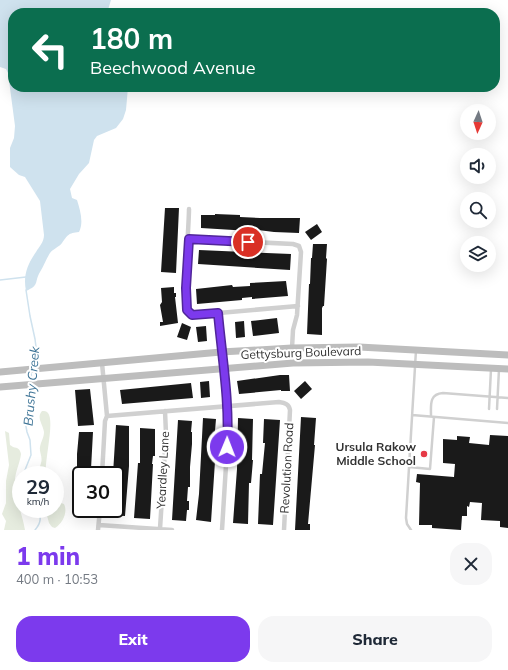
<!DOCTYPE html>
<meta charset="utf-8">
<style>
:root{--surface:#fff;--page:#f6f6f7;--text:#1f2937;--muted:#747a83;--accent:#7c3aed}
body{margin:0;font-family:Mulish,sans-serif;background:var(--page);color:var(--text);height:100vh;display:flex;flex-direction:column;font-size:15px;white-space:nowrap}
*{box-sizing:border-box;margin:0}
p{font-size:13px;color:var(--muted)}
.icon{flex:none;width:22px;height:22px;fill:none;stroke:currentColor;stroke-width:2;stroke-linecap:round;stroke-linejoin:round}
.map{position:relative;height:530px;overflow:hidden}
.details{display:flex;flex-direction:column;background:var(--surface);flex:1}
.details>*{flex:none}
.hud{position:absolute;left:8px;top:8px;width:492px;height:84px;border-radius:16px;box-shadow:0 4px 16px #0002;background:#0b6e4f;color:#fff;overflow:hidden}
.needle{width:26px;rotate:183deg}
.buttons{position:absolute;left:460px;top:104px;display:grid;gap:8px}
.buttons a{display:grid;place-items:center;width:36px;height:36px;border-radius:50%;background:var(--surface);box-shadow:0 4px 16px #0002;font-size:20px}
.speed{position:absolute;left:12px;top:466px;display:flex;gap:8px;font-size:20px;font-weight:700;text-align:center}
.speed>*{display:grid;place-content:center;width:52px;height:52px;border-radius:50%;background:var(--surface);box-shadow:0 4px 16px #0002;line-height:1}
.speed small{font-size:10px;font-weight:400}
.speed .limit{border:2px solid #111;border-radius:6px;background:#fff;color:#111}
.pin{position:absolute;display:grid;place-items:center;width:34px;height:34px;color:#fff;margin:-17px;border:2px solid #fff;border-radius:50%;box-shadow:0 1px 4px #0007}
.me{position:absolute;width:44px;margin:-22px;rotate:1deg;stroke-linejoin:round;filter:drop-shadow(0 0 3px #0008)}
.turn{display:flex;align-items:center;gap:14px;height:84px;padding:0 16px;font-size:18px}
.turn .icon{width:52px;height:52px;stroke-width:2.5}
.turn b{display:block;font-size:28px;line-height:34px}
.round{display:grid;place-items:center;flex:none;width:42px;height:42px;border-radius:16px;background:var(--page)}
.head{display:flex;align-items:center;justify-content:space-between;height:68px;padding:0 16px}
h1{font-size:24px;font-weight:800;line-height:30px;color:var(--accent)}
.cta{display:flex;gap:8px;margin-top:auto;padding:8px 16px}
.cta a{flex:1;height:46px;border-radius:16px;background:var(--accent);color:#fff;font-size:16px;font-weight:800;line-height:46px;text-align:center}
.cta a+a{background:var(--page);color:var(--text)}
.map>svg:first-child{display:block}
</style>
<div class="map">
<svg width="508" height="530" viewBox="0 0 508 530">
<rect width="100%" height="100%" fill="#fff"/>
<!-- green -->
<path fill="#e6ecdf" d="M42 411C45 411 46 411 48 413 55 422 44 461 46 475H37C38 471 40 467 41 463 43 457 39 452 40 447 41 441 44 438 44 432 43 424 36 418 42 411Z
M5 431 9 433 10 445 13 447C18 448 20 449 21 454 20 463 15 472 15 481 15 498 22 513 25 530H4L6 521 2 514 6 503V481L9 465Z
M55 501 64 504C68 512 63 523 55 528L52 527 49 523 46 512 42 509H55Z"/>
<!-- water -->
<path fill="#cfe2ee" d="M0 0H111L107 13H13V87H128L126 110 123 119 116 128 97 136 94 140 89 163 79 174 70 189 72 198 77 200C80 210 84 222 79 232 68 233 68 235 62 243 59 247 53 249 50 253 46 259 44 266 40 272 34 282 40 285 26 291 23 276 27 265 36 252 39 247 44 242 44 235L40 201 25 177 19 175 10 167V148L14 138 15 126 8 73 6 69 0 67Z"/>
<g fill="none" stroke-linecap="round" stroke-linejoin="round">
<!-- stream -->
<path stroke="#cfe2ee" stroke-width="1.5" d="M0 280 26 277
M26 290 30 316 35 339 36 347 31 366
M31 372 32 382
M23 475 31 455 30 440 27 432 25 421 30 405 32 386
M35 530C41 523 42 517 37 509"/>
</g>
<!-- building -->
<path fill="#1a1a1a" d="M165 208H179L176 273 161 272Z
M215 214 240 215V217L260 218H300L299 233 274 232 250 229V231L201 228V215H215Z
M317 224 322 232 311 240 305 232Z
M313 244H327L326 258 327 259 324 306H323L322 308V335L307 334 309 284H310L311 258H312Z
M199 250 291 254 290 270 198 264Z
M286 281 288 296 252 299V297L242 298V300L197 304 196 289 232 285 233 287 250 286V283Z
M174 287V293H176V297H175L178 323 160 326V322H163L160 305 162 302 161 288Z
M277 318 279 333 253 336 251 321Z
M244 321 245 337 236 338 235 322Z
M182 323 191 327 187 340 177 337Z
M206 326 207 341 198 342 196 327Z
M280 375H289L290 391H281V390L239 394 237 381Z
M209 381 210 397 201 398 200 382Z
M305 381 312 389 301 399 294 391Z
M191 383 193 398 122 404 120 390Z
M90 389 94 425 78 426 75 390Z
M301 417 316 418 314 445H315L308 524H310V530H295Z
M203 418 216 419 215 431H217L211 522 196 520 199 494Z
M238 418 253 419 252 460H253L251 483H249L248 524 233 523 237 469Z
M264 419 280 420 273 525 258 524 260 474H262L265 443H263Z
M178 420 192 421 191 432H192V444L190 467V487H188L187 501H189V510H187L186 521 172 520Z
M116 425 129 426V466L125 516 110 515V509H115V474H113Z
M140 428 155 429V456H153L152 464H153L150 519 134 518 138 463H140Z
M79 432H93L91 469H90L89 475H81V481H77V454Z
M490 435 508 436V528L500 527V521L481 520 482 503 470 502 469 507 467 506V516H462L461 530 432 528V525H419L420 483 416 482 417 474 454 477 455 464 443 463V439L457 440V436L470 437 469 443 489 445Z"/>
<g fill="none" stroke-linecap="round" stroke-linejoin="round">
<!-- lane -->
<path stroke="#d0d0d0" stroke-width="2.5" d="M489 409 491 369
M497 409 499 369
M412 415 508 423
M431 416C431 405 429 394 443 393L508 398
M409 467 430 469 434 417
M411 530 407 524 406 518 416 350"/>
<!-- street -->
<path stroke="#d0d0d0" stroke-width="4.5" d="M189 209C189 228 182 301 189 313L196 315 298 306
M189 239 293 244 299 246 301 252 297 315 293 330 292 348
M218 313 228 433 222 530
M102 363 107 416 105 421 102 475
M107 416 279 402C285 403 289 404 290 410L284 530
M99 525 172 530
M160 529 166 434 165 411
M98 530 100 509"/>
<!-- secondary -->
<path stroke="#bdbdbd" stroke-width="7" d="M0 372 221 352 292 348 359 347 508 355
M0 387 293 363 368 362 508 369"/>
</g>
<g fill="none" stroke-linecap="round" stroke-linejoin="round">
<defs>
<path id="route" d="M227 447C230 403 222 357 218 313L192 315 187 310 186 288 189 239 248 242"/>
</defs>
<!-- route casing -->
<use href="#route" stroke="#51269a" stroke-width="10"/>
<!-- route -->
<use href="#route" stroke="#7c3aed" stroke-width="7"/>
</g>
<!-- markers -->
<circle fill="#e63946" stroke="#fff" stroke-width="1.5" cx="424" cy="454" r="4"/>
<g text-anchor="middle" stroke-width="4" stroke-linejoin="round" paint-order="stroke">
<!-- street labels -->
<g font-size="12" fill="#333" stroke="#fff">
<text transform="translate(301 353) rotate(-2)" y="4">Gettysburg Boulevard</text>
<text transform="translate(287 468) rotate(-87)" y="4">Revolution Road</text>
<text transform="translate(163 470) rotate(-87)" y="4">Yeardley Lane</text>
</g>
<!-- poi labels -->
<g font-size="12" font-weight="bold" fill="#333" stroke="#fff" text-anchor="end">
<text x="416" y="451">Ursula Rakow<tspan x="416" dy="14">Middle School</tspan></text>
</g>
<!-- water labels -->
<g font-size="13" font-style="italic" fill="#3f7597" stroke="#fff">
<text transform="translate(31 386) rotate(-85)" y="5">Brushy Creek</text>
</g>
</g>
</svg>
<div class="buttons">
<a><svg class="needle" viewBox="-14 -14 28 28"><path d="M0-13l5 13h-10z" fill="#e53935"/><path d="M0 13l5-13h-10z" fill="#747a83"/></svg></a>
<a><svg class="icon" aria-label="sound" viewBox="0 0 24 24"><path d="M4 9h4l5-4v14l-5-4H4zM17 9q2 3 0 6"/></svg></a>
<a><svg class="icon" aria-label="search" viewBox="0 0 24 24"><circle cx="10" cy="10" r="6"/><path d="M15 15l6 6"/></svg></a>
<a><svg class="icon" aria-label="layers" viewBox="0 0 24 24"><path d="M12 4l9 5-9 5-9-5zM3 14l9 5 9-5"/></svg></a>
</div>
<div class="speed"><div>29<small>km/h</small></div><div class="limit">30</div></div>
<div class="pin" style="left:248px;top:242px;background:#d93025"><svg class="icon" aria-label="arrive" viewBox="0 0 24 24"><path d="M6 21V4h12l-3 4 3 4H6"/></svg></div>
<svg class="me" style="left:227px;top:447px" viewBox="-20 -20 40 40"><circle r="17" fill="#7c3aed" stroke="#fff" stroke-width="3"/><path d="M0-11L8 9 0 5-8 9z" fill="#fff"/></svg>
<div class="hud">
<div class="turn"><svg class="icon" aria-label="left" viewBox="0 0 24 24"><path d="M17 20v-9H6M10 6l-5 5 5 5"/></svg><div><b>180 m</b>Beechwood Avenue</div></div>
</div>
</div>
<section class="details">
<div class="head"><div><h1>1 min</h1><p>400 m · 10:53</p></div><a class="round"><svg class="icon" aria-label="close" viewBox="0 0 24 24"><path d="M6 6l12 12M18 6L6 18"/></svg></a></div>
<div class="cta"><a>Exit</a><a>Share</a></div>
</section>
